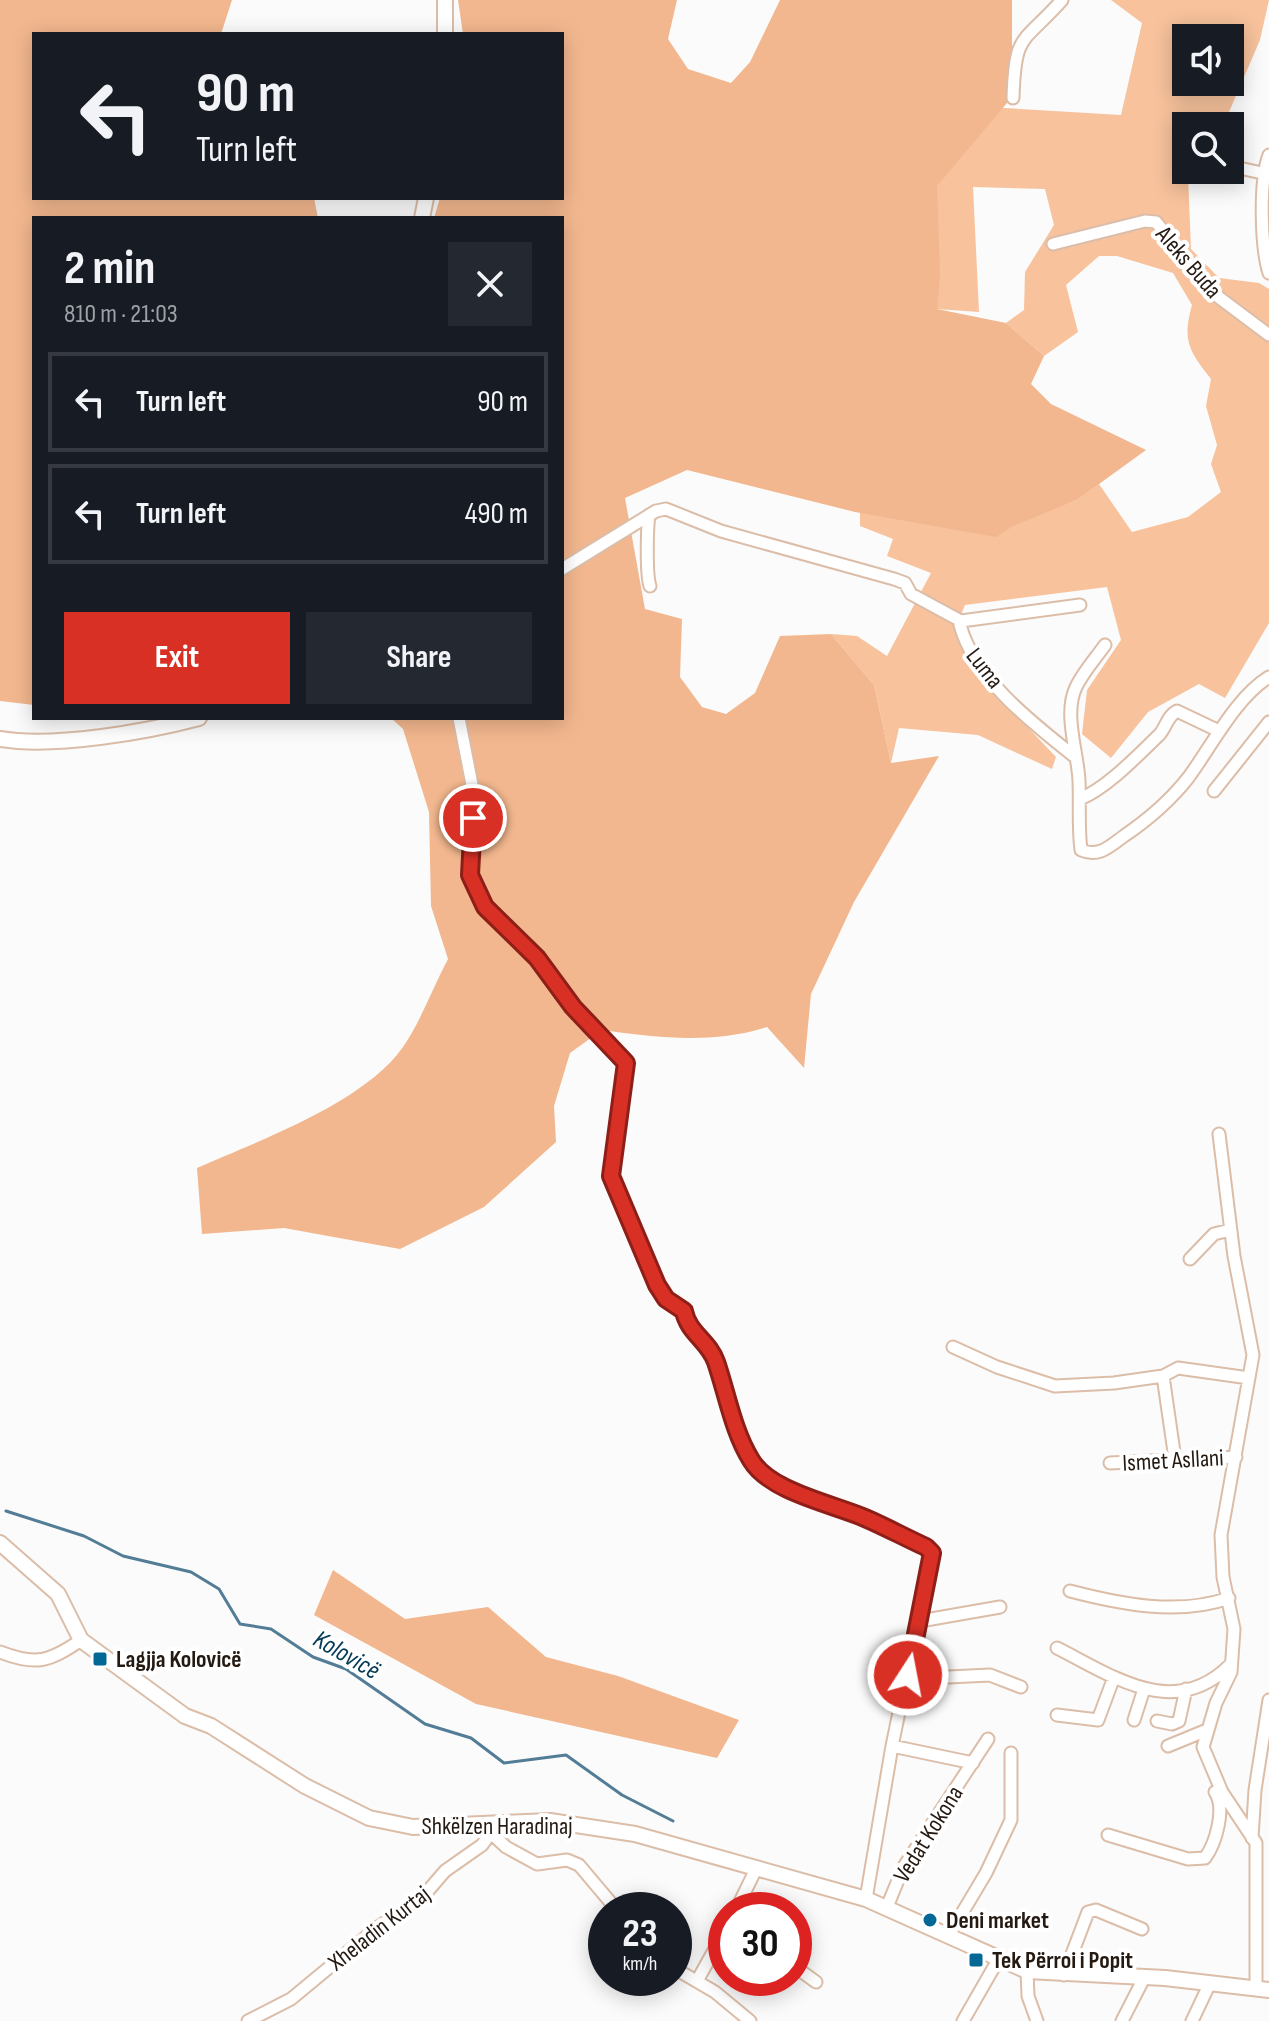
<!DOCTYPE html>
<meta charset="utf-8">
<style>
:root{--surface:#171b24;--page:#242831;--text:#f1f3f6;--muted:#9ea1a6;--line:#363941;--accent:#d93025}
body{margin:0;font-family:"Sofia Sans Condensed",sans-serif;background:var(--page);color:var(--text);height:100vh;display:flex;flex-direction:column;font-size:30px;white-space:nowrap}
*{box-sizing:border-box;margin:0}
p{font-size:26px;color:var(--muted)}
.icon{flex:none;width:44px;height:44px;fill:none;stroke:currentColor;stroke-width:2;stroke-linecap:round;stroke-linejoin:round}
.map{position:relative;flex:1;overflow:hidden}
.sheet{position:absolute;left:32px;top:216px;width:532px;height:504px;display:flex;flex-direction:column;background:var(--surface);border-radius:0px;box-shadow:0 4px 20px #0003}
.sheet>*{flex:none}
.top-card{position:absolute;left:32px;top:32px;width:532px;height:168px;border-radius:0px;box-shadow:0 4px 20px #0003;background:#171b24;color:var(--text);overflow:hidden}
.buttons{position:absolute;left:1172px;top:24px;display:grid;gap:16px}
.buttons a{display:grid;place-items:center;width:72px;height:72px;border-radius:0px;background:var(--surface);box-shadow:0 4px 20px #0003;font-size:40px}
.speed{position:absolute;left:588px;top:1892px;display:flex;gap:16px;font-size:40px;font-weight:700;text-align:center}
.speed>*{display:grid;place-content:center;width:104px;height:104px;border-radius:50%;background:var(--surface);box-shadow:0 4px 20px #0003;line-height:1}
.speed small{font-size:20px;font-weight:400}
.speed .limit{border:12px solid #d22;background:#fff;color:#111}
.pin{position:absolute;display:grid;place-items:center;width:68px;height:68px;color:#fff;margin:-34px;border:4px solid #fff;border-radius:50%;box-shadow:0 2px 8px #0007}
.me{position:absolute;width:88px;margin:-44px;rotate:11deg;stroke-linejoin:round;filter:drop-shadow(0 0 6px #0008)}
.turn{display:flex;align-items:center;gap:28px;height:168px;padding:0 32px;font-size:36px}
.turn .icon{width:104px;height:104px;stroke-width:2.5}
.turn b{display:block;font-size:56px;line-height:68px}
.round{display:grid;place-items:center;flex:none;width:84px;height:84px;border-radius:0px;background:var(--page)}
.headline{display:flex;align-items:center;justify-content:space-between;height:136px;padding:0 32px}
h1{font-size:48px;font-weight:700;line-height:60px}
.primary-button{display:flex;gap:16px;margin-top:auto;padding:16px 32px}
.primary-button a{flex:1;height:92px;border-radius:0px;background:var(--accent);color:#fff;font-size:32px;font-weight:700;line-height:92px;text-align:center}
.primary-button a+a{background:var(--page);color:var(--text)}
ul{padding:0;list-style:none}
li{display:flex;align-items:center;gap:24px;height:100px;margin:0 16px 12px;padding:0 16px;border:4px solid var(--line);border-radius:0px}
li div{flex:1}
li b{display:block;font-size:30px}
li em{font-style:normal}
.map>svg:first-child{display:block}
</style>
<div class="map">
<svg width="1269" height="2021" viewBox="0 0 1269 2021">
<rect width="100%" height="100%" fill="#fbfbfb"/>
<!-- green -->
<path fill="#f7c29c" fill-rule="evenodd" d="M1111 0H1269L1260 40 1223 126H1186L1191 249 1219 278 1259 283 1269 289V623L1225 698 1199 684 1148 712 1111 758 1082 734 1087 690 1121 640 1107 587 965 605 955 629 974 671 1056 757 1052 769 978 735 899 728 891 763 874 685 831 634 857 636 887 656 931 573 887 556 893 539 860 526V512L996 531 1077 500 1099 484 1132 532 1188 517 1221 492 1211 464 1217 445 1206 406 1211 379C1189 351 1182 341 1192 305L1173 273 1117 256H1099L1066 285 1078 332 1044 356 1006 323 1024 310 1025 272 1054 225 1045 189 973 187 979 312 937 309V186L971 106 1121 115 1142 23ZM1186 38H1230V82H1186Z"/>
<!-- forest -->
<path fill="#f2b78e" d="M0 0H232L221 34H34V198H314L318 218H34V705L0 701Z
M458 0H677L668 39 688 69 731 83 750 62 780 0H1012V97L937 186 940 275 937 309 1006 323 1044 356 1031 384 1051 404 1146 450 1077 500 1013 526 996 537 855 512 687 470 625 498 645 609 682 619 680 677 702 707 726 714 755 693 780 636 831 634 874 685 891 763 939 756 854 902 811 994 804 1068 767 1027C714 1044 657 1038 602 1030L570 1053 554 1106 556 1142 484 1207 400 1249 284 1228 202 1234 197 1168C258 1141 364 1103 403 1047 421 1021 433 987 448 959L431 906 429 812 403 729 391 718H562V218H434L440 198H562V34H463Z
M333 1570 405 1619 488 1607 546 1657 618 1676 739 1720 717 1758 476 1704 314 1615Z"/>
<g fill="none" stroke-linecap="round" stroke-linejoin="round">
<!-- stream -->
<path stroke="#537c96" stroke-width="3" d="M6 1511 84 1536 123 1556 191 1572 219 1589 240 1624 271 1629 313 1657 346 1669 425 1724 471 1738 504 1763 566 1755 622 1795 673 1821"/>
<defs>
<path id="street" d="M1013 98C1015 32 1022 45 1062 0
M1269 155C1259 181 1261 248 1269 273
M1230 166 1262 173
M1053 244 1145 221 1156 222 1213 293 1269 335
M649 515C647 528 646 575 650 586
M562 569 656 511 666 509 721 531 894 579 905 583 911 594 961 621
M1105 645C1095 659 1083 672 1076 687 1063 714 1078 753 1079 781 1080 804 1078 827 1081 850 1099 858 1110 846 1124 836 1149 819 1169 802 1188 778 1211 747 1236 697 1269 677
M459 718 474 795 470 875 476 890 506 931 537 958 573 1007 626 1063 611 1176 657 1285 666 1299 684 1311C688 1333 709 1341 716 1362 727 1394 733 1431 751 1460 770 1492 832 1504 865 1518 885 1527 906 1538 926 1547L932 1553 892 1746 866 1899
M1074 756C1031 722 975 679 960 625L961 621 1080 605
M1214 791 1269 722
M1080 799C1107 788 1137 756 1159 735 1166 728 1167 716 1177 711L1219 731
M1219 1134 1234 1256 1253 1355 1221 1535 1223 1577 1234 1629 1231 1672 1216 1703 1203 1747 1222 1792 1256 1843V1988
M1190 1259 1214 1234 1230 1230
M953 1347 997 1367 1055 1386 1114 1383 1163 1376 1178 1368 1249 1378
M1163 1376 1175 1459
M1110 1463 1236 1457
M1070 1591C1120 1604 1178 1616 1229 1598
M920 1621 1000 1607
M1057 1648C1113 1676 1174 1721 1230 1665
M0 1652C36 1666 49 1662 81 1640
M907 1679 990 1675 1021 1687
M1057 1715 1098 1720 1114 1677
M1134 1720 1144 1689
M1157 1721 1172 1724 1179 1721 1186 1689
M892 1746 973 1763
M1168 1746 1207 1730
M491 1833 506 1847 537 1864 567 1860 579 1865 617 1910
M1108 1835 1188 1859 1205 1858C1216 1843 1226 1808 1215 1792
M1252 1838 1255 1790 1269 1700
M887 1907 903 1868 988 1739
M736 1910 757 1867
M949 1935 986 1873 1011 1820V1753
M794 1966 816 1982
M674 1968 715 1992 750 2021
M1027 1971 1028 1996 1037 2021
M1064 1975 1088 1912 1096 1910 1142 1929
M697 1981 726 1929
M248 2021 291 1999 378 1927 420 1900 445 1871 482 1845 499 1822
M963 2021 998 1960
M1122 2021 1144 1978
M1192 2021 1210 1983"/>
<path id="secondary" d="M445 0V34
M422 218 426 198
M0 739C54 748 146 732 199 718
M0 1543 58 1594 81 1640 185 1716 211 1726 305 1786 369 1818 413 1827 550 1821 635 1834 866 1899 1027 1971 1165 1978 1269 1990"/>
</defs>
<!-- street casing -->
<use href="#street" stroke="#dbbda8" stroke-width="15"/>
<!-- secondary casing -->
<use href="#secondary" stroke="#dbbda8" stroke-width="18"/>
<!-- street -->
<use href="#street" stroke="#fff" stroke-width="11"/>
<!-- secondary -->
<use href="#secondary" stroke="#fff" stroke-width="14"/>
</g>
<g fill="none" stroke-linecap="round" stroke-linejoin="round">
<defs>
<path id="route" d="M473 818 470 875 485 907 537 958 573 1007 626 1063 611 1176 657 1285 666 1299 684 1311C688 1333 709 1341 716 1362 727 1394 733 1431 751 1460 770 1492 833 1504 865 1518 886 1527 906 1538 926 1547L932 1553 908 1675"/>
</defs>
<!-- route casing -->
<use href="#route" stroke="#8d1f18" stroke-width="20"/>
<!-- route -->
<use href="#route" stroke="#d93025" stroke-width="14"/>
</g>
<!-- markers -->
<g fill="#036896" stroke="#fff" stroke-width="3">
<rect x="92" y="1651" width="16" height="16" rx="4"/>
<circle cx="930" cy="1920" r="8"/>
<rect x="968" y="1952" width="16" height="16" rx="4"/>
</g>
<g text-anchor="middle" stroke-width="8" stroke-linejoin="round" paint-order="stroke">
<!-- street labels -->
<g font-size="24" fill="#251a12" stroke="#fff">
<text transform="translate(1189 262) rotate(49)" y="8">Aleks Buda</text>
<text transform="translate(985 668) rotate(52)" y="8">Luma</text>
<text transform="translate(1173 1460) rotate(-3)" y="8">Ismet Asllani</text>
<text x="497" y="1834">Shkëlzen Haradinaj</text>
<text transform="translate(928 1834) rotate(-58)" y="8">Vedat Kokona</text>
<text transform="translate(379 1928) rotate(-38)" y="8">Xheladin Kurtaj</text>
</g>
<!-- poi labels -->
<g font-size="24" font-weight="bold" fill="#251a12" stroke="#fff" text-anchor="start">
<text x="116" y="1667">Lagjja Kolovicë</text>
<text x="946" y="1928">Deni market</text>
<text x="992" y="1968">Tek Përroi i Popit</text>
</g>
<!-- water labels -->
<g font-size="26" font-style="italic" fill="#053a56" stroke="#fff">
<text transform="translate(347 1654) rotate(30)" y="9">Kolovicë</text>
</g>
</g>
</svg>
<div class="buttons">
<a><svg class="icon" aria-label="sound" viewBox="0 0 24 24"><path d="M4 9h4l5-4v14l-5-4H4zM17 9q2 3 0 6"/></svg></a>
<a><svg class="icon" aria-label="search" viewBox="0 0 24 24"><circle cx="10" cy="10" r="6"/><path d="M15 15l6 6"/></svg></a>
</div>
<div class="speed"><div>23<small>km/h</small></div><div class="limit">30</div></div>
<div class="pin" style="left:473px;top:818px;background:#d93025"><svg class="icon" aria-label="arrive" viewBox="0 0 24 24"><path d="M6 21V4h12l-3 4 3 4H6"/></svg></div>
<svg class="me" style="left:908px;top:1675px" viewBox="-20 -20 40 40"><circle r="17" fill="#d93025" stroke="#fff" stroke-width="3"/><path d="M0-11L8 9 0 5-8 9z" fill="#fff"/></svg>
<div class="top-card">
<div class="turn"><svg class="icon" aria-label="left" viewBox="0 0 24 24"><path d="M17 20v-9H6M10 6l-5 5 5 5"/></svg><div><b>90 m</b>Turn left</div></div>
</div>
<section class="sheet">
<div class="headline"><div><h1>2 min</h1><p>810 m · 21:03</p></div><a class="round"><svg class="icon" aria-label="close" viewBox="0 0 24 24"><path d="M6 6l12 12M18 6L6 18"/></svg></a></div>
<ul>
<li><svg class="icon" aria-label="left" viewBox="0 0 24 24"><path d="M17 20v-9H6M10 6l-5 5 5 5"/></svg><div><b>Turn left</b></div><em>90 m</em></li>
<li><svg class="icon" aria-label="left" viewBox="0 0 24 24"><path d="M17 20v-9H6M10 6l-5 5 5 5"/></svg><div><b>Turn left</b></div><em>490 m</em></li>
</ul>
<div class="primary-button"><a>Exit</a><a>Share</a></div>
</section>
</div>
